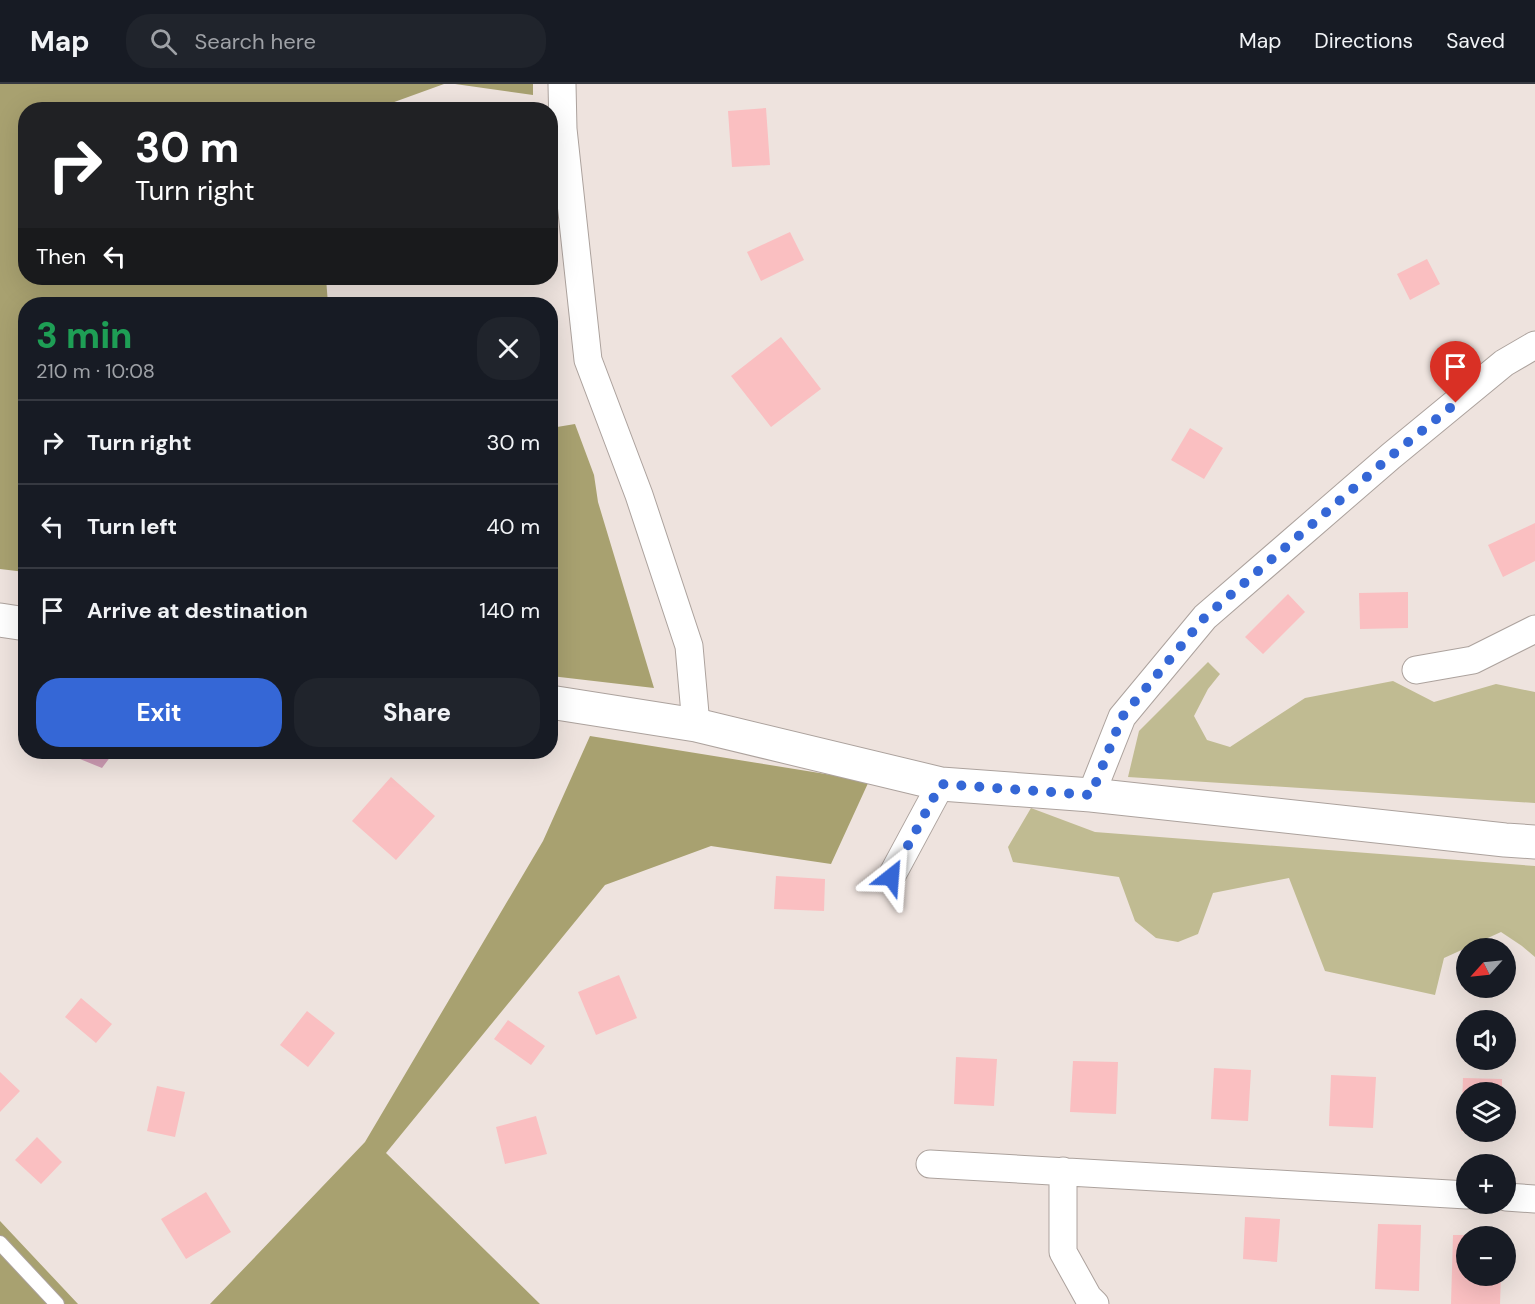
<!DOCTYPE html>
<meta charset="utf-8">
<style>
:root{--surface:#171b24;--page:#20242c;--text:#f1f3f6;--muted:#9ea1a6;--line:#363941;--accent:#3567d6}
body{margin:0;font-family:"DM Sans",sans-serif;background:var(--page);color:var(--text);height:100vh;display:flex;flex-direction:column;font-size:22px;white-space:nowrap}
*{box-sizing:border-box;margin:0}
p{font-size:20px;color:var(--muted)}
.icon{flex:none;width:33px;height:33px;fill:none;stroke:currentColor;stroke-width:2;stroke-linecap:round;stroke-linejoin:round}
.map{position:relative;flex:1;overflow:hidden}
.side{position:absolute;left:18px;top:213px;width:540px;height:462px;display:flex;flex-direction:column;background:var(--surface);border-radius:24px;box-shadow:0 6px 24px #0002}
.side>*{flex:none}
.guide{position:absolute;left:18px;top:18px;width:540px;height:183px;border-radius:24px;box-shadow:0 6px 24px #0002;background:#202124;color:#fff;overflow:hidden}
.needle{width:39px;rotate:243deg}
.buttons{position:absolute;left:1456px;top:854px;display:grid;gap:12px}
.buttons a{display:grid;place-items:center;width:60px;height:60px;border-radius:50%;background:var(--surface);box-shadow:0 6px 24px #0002;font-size:30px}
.pin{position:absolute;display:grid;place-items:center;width:51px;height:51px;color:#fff;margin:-62px -26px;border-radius:50% 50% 50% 0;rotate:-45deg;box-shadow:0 0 6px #0007}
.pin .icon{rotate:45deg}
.me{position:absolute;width:66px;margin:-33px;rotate:28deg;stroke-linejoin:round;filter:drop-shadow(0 0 4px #0008)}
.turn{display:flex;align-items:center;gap:21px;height:126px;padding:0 18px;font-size:27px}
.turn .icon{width:78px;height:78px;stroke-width:2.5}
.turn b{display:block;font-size:42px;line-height:51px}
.then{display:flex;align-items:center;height:57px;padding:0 18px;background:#0003;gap:12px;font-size:22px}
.round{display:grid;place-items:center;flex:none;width:63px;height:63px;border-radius:24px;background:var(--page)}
.summary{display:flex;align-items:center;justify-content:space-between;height:102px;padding:0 18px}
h1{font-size:36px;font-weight:800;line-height:45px;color:#1e9e55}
.action{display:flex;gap:12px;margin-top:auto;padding:12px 18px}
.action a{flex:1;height:69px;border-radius:24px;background:var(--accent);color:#fff;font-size:24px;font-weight:800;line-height:69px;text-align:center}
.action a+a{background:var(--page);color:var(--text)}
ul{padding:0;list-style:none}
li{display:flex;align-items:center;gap:18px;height:84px;padding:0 18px;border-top:2px solid var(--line)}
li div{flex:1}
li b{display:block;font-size:22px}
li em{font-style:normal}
header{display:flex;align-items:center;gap:36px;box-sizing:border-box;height:84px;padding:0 30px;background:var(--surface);border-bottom:2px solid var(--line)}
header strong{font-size:28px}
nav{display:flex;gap:33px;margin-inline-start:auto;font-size:21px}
.search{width:420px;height:54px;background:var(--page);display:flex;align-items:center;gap:15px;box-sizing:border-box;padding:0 21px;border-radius:24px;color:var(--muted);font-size:22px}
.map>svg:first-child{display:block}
</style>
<header>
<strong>Map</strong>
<div class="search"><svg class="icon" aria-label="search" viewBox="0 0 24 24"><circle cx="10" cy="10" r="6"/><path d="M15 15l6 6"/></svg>Search here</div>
<nav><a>Map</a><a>Directions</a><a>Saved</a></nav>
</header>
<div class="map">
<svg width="1535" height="1220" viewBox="0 0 1535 1220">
<rect width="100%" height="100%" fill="#eee3de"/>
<!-- green -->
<path fill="#c0bb92" d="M1208 578 1220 590 1208 605 1194 632 1207 656 1230 663 1305 614 1393 597 1434 618 1496 600 1535 608V719L1128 693 1139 647Z
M1031 724 1095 748 1535 782V873L1522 862 1501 848 1444 874 1435 911 1325 887 1289 794 1213 809 1198 850 1178 858 1156 854 1135 837 1119 793 1013 778 1008 763Z"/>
<!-- forest -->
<path fill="#a8a170" d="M0 0H444L375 25 26 26V194H326L328 220H26L25 488 0 485Z
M455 0H533V11Z
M575 340 594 391 598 418 654 604 551 592V344Z
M590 652 869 697 831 780 711 762 605 801 386 1069 540 1220H210L365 1058 543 757Z
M0 1137 78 1220H0Z"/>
<!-- water -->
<path fill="#ce9cb4" d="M68 668H114L102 684 75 673Z"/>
<!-- building -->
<path fill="#fabfc1" d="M766 24 770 81 732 83 728 27Z
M790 148 804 176 761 197 747 168Z
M1427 175 1440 200 1410 216 1397 190Z
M781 253 821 305 771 343 731 292Z
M1190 344 1223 364 1204 395 1171 376Z
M1535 439V477L1503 493 1488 461Z
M1408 508V544L1360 545 1359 509Z
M1288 510 1305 528 1263 570 1245 553Z
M391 693 435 732 396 776 352 737Z
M776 792 825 795 824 827 774 825Z
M619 891 637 934 596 951 578 908Z
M81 914 112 940 96 959 65 933Z
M307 927 335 949 308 983 280 961Z
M508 936 545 962 531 981 494 955Z
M956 973 997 975 994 1022 954 1020Z
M1073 977 1118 978 1116 1030 1070 1028Z
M1214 984 1251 986 1248 1037 1211 1035Z
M0 988 20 1007 0 1028Z
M1331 991 1376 993 1373 1044 1329 1042Z
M1463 994 1502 995V1008H1467V1047H1461Z
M157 1002 185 1008 175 1053 147 1047Z
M536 1032 547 1070 505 1080 496 1043Z
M37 1053 62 1078 41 1100 15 1076Z
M206 1108 231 1148 186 1175 161 1135Z
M1245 1133 1280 1135 1277 1178 1243 1175Z
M1378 1140 1421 1141 1419 1207 1375 1205Z
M1453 1151H1467V1191H1501L1500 1220H1451Z"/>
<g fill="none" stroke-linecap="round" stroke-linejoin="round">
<defs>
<path id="service" d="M0 1159 57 1220"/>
<path id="minor" d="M562 0 563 45 588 276 639 411 689 562 696 641
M1416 586 1473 576 1535 545
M1091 711 1122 633 1205 533 1391 372 1504 279 1535 261
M891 793 941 700
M930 1080 1467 1111
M1063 1087V1168L1088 1213 1095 1220
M1506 1113 1535 1115"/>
<path id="tertiary" d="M0 536 26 540
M550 618 696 641 941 700 1091 711 1505 756 1535 758"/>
</defs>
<!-- service casing -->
<use href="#service" stroke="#aca29d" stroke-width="16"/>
<!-- minor casing -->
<use href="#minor" stroke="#aca29d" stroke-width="29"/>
<!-- tertiary casing -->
<use href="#tertiary" stroke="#aca29d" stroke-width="35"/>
<!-- service -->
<use href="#service" stroke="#fff" stroke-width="14"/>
<!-- minor -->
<use href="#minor" stroke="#fff" stroke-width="27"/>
<!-- tertiary -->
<use href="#tertiary" stroke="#fff" stroke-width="33"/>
</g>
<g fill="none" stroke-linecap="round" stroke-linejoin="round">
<!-- route -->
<path stroke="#3567d6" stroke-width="10" stroke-dasharray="0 18" d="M891 793 941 700 1091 711 1122 633 1205 533 1391 372 1456 319"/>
</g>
</svg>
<div class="buttons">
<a><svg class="needle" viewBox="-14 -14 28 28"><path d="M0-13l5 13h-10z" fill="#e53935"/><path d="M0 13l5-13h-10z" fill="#9ea1a6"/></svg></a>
<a><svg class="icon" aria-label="sound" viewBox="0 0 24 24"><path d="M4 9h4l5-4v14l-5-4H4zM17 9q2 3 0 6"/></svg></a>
<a><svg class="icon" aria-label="layers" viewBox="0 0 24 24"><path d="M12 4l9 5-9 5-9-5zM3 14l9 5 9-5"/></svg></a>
<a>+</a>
<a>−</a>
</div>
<div class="pin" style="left:1456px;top:319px;background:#d93025"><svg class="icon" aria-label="arrive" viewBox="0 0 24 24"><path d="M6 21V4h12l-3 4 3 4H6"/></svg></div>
<svg class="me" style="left:891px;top:793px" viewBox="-20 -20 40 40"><path d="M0-17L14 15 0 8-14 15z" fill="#3567d6" stroke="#fff" stroke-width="4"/></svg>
<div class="guide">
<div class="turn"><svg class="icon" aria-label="right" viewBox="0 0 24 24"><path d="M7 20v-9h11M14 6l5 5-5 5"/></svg><div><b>30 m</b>Turn right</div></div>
<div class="then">Then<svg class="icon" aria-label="left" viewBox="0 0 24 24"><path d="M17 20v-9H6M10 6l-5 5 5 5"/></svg></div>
</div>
<section class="side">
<div class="summary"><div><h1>3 min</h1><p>210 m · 10:08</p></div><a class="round"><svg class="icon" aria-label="close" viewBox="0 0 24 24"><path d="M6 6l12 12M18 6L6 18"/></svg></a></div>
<ul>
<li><svg class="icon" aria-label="right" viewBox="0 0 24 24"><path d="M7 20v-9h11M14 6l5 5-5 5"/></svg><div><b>Turn right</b></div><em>30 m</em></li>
<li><svg class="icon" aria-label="left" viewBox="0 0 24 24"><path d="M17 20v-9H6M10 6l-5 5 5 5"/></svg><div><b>Turn left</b></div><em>40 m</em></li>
<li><svg class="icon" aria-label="arrive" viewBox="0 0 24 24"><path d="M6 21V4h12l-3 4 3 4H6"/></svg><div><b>Arrive at destination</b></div><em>140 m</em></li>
</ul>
<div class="action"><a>Exit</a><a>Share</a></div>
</section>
</div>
